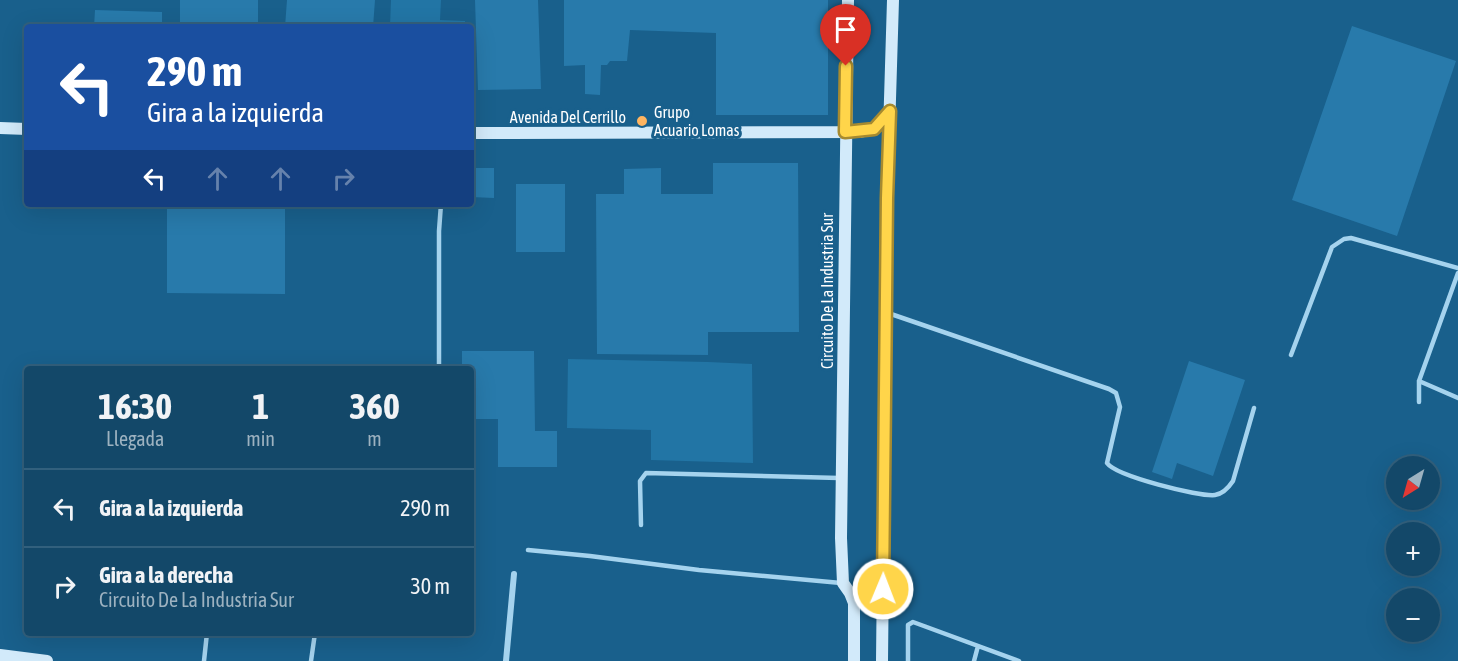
<!DOCTYPE html>
<html lang="es">
<meta charset="utf-8">
<style>
:root{--surface:#134869;--page:#205271;--text:#f1f3f6;--muted:#9db2c0;--line:#32607d}
body{margin:0;font-family:"Asap Condensed",sans-serif;background:var(--page);color:var(--text);height:100vh;display:flex;flex-direction:column;font-size:22px;white-space:nowrap}
*{box-sizing:border-box;margin:0}
p{font-size:20px;color:var(--muted)}
.icon{flex:none;width:33px;height:33px;fill:none;stroke:currentColor;stroke-width:2;stroke-linecap:round;stroke-linejoin:round}
.map{position:relative;flex:1;overflow:hidden}
.details{position:absolute;left:24px;top:366px;width:450px;height:270px;display:flex;flex-direction:column;background:var(--surface);border-radius:6px;box-shadow:0 6px 24px #0002,0 0 0 2px var(--line)}
.details>*{flex:none}
.guide{position:absolute;left:24px;top:24px;width:450px;height:183px;border-radius:6px;box-shadow:0 6px 24px #0002,0 0 0 2px var(--line);background:#1a4fa0;color:#fff;overflow:hidden}
.needle{width:39px;rotate:217deg}
.controls{position:absolute;left:1386px;top:456px;display:grid;gap:12px}
.controls a{display:grid;place-items:center;width:54px;height:54px;border-radius:50%;background:var(--surface);box-shadow:0 6px 24px #0002,0 0 0 2px var(--line);font-size:30px}
.pin{position:absolute;display:grid;place-items:center;width:51px;height:51px;color:#fff;margin:-62px -26px;border-radius:50% 50% 50% 0;rotate:-45deg;box-shadow:0 0 6px #0007}
.pin .icon{rotate:45deg}
.me{position:absolute;width:66px;margin:-33px;rotate:1deg;stroke-linejoin:round;filter:drop-shadow(0 0 4px #0008)}
.turn{display:flex;align-items:center;gap:21px;height:126px;padding:0 24px;font-size:27px}
.turn .icon{width:78px;height:78px;stroke-width:2.5}
.turn b{display:block;font-size:42px;line-height:51px}
.lanes{display:flex;align-items:center;height:57px;padding:0 24px;background:#0003;justify-content:center;gap:30px;direction:ltr}
.lanes .off{opacity:.35}
.eta{display:flex;justify-content:space-evenly;align-items:center;height:102px;text-align:center}
.eta b{font-size:36px;font-weight:700;line-height:42px}
ul{padding:0;list-style:none}
li{display:flex;align-items:center;gap:18px;height:78px;padding:0 24px;border-top:2px solid var(--line)}
li div{flex:1}
li b{display:block;font-size:22px}
li em{font-style:normal}
.map>svg:first-child{display:block}
</style>
<div class="map">
<svg width="1458" height="661" viewBox="0 0 1458 661">
<rect width="100%" height="100%" fill="#19608c"/>
<!-- green -->
<path fill="#2275a5" d="M391 0H441L440 20 465 21V27H390Z
M568 359 708 362 752 364 753 463 651 460V430L567 428Z"/>
<!-- building -->
<path fill="#287aab" d="M180 0H258V27H180Z
M287 0H375L373 27H285Z
M475 0H538L541 89 478 90Z
M564 0H828V115H716V33L630 30 627 61H610L607 65H601L600 95 585 94V65L564 66Z
M95 10 162 12V27H94Z
M1352 26 1456 61 1397 236 1292 200Z
M713 163H798L799 332H708V355L597 354 596 194H624V169L661 168V194H713Z
M471 168H494V198L471 197Z
M516 184H565V252H516Z
M167 204H285V294L167 293Z
M462 351H534L535 431H557V467H498V419H471V369H462Z
M1189 361 1245 380 1213 476 1177 463 1172 479 1152 472Z"/>
<g fill="none" stroke-linecap="round" stroke-linejoin="round">
<!-- lane -->
<path stroke="#a5d3ee" stroke-width="4.5" d="M888 313 1109 389 1116 393 1120 407 1107 463C1116 476 1199 497 1215 495 1222 494 1229 487 1233 481L1254 408
M1291 355 1332 247 1344 239 1351 238 1458 268
M439 369V231L441 204
M1419 381 1458 398
M1419 402V381L1458 273
M641 525 640 481 646 473 839 478
M528 550 590 556 699 570 841 583
M204 661 207 633
M311 661 315 633
M908 661V625L913 622 1019 661
M974 661 978 646"/>
<!-- street -->
<path stroke="#a5d3ee" stroke-width="6" d="M506 661 514 574"/>
<!-- secondary -->
<path stroke="#d2eafa" stroke-width="12" d="M848 0 841 538 843 583 850 593 854 603V661
M0 128 27 129
M471 133 860 132 874 129 890 111
M0 655 47 661
M882 661 887 198 893 0"/>
</g>
<g fill="none" stroke-linecap="round" stroke-linejoin="round">
<defs>
<path id="route" d="M846 66 845 132 874 129 890 111 887 198 883 589"/>
</defs>
<!-- route casing -->
<use href="#route" stroke="#a68a30" stroke-width="15"/>
<!-- route -->
<use href="#route" stroke="#ffd54a" stroke-width="10"/>
</g>
<!-- markers -->
<circle fill="#ffb561" stroke="#19608c" stroke-width="2" cx="642" cy="121" r="6"/>
<g text-anchor="middle" stroke-width="6" stroke-linejoin="round" paint-order="stroke">
<!-- poi labels -->
<g font-size="16" fill="#fff" stroke="#19608c" text-anchor="start">
<text x="654" y="118">Grupo<tspan x="654" dy="18">Acuario Lomas</tspan></text>
</g>
<!-- street labels -->
<g font-size="16" fill="#fff" stroke="#19608c">
<text x="568" y="123">Avenida Del Cerrillo</text>
<text transform="translate(827 291) rotate(-90)" y="6">Circuito De La Industria Sur</text>
</g>
</g>
</svg>
<div class="controls">
<a><svg class="needle" viewBox="-14 -14 28 28"><path d="M0-13l5 13h-10z" fill="#e53935"/><path d="M0 13l5-13h-10z" fill="#9db2c0"/></svg></a>
<a>+</a>
<a>−</a>
</div>
<div class="pin" style="left:846px;top:66px;background:#d93025"><svg class="icon" aria-label="arrive" viewBox="0 0 24 24"><path d="M6 21V4h12l-3 4 3 4H6"/></svg></div>
<svg class="me" style="left:883px;top:589px" viewBox="-20 -20 40 40"><circle r="17" fill="#ffd54a" stroke="#fff" stroke-width="3"/><path d="M0-11L8 9 0 5-8 9z" fill="#fff"/></svg>
<div class="guide">
<div class="turn"><svg class="icon" aria-label="left" viewBox="0 0 24 24"><path d="M17 20v-9H6M10 6l-5 5 5 5"/></svg><div><b>290 m</b>Gira a la izquierda</div></div>
<div class="lanes"><svg class="icon" aria-label="left" viewBox="0 0 24 24"><path d="M17 20v-9H6M10 6l-5 5 5 5"/></svg><svg class="icon off" aria-label="ahead" viewBox="0 0 24 24"><path d="M12 20V5M6 11l6-6 6 6"/></svg><svg class="icon off" aria-label="ahead" viewBox="0 0 24 24"><path d="M12 20V5M6 11l6-6 6 6"/></svg><svg class="icon off" aria-label="right" viewBox="0 0 24 24"><path d="M7 20v-9h11M14 6l5 5-5 5"/></svg></div>
</div>
<section class="details">
<div class="eta">
<div><b>16:30</b><p>Llegada</p></div>
<div><b>1</b><p>min</p></div>
<div><b>360</b><p>m</p></div>
</div>
<ul>
<li><svg class="icon" aria-label="left" viewBox="0 0 24 24"><path d="M17 20v-9H6M10 6l-5 5 5 5"/></svg><div><b>Gira a la izquierda</b></div><em>290 m</em></li>
<li><svg class="icon" aria-label="right" viewBox="0 0 24 24"><path d="M7 20v-9h11M14 6l5 5-5 5"/></svg><div><b>Gira a la derecha</b><p>Circuito De La Industria Sur</p></div><em>30 m</em></li>
</ul>
</section>
</div>
